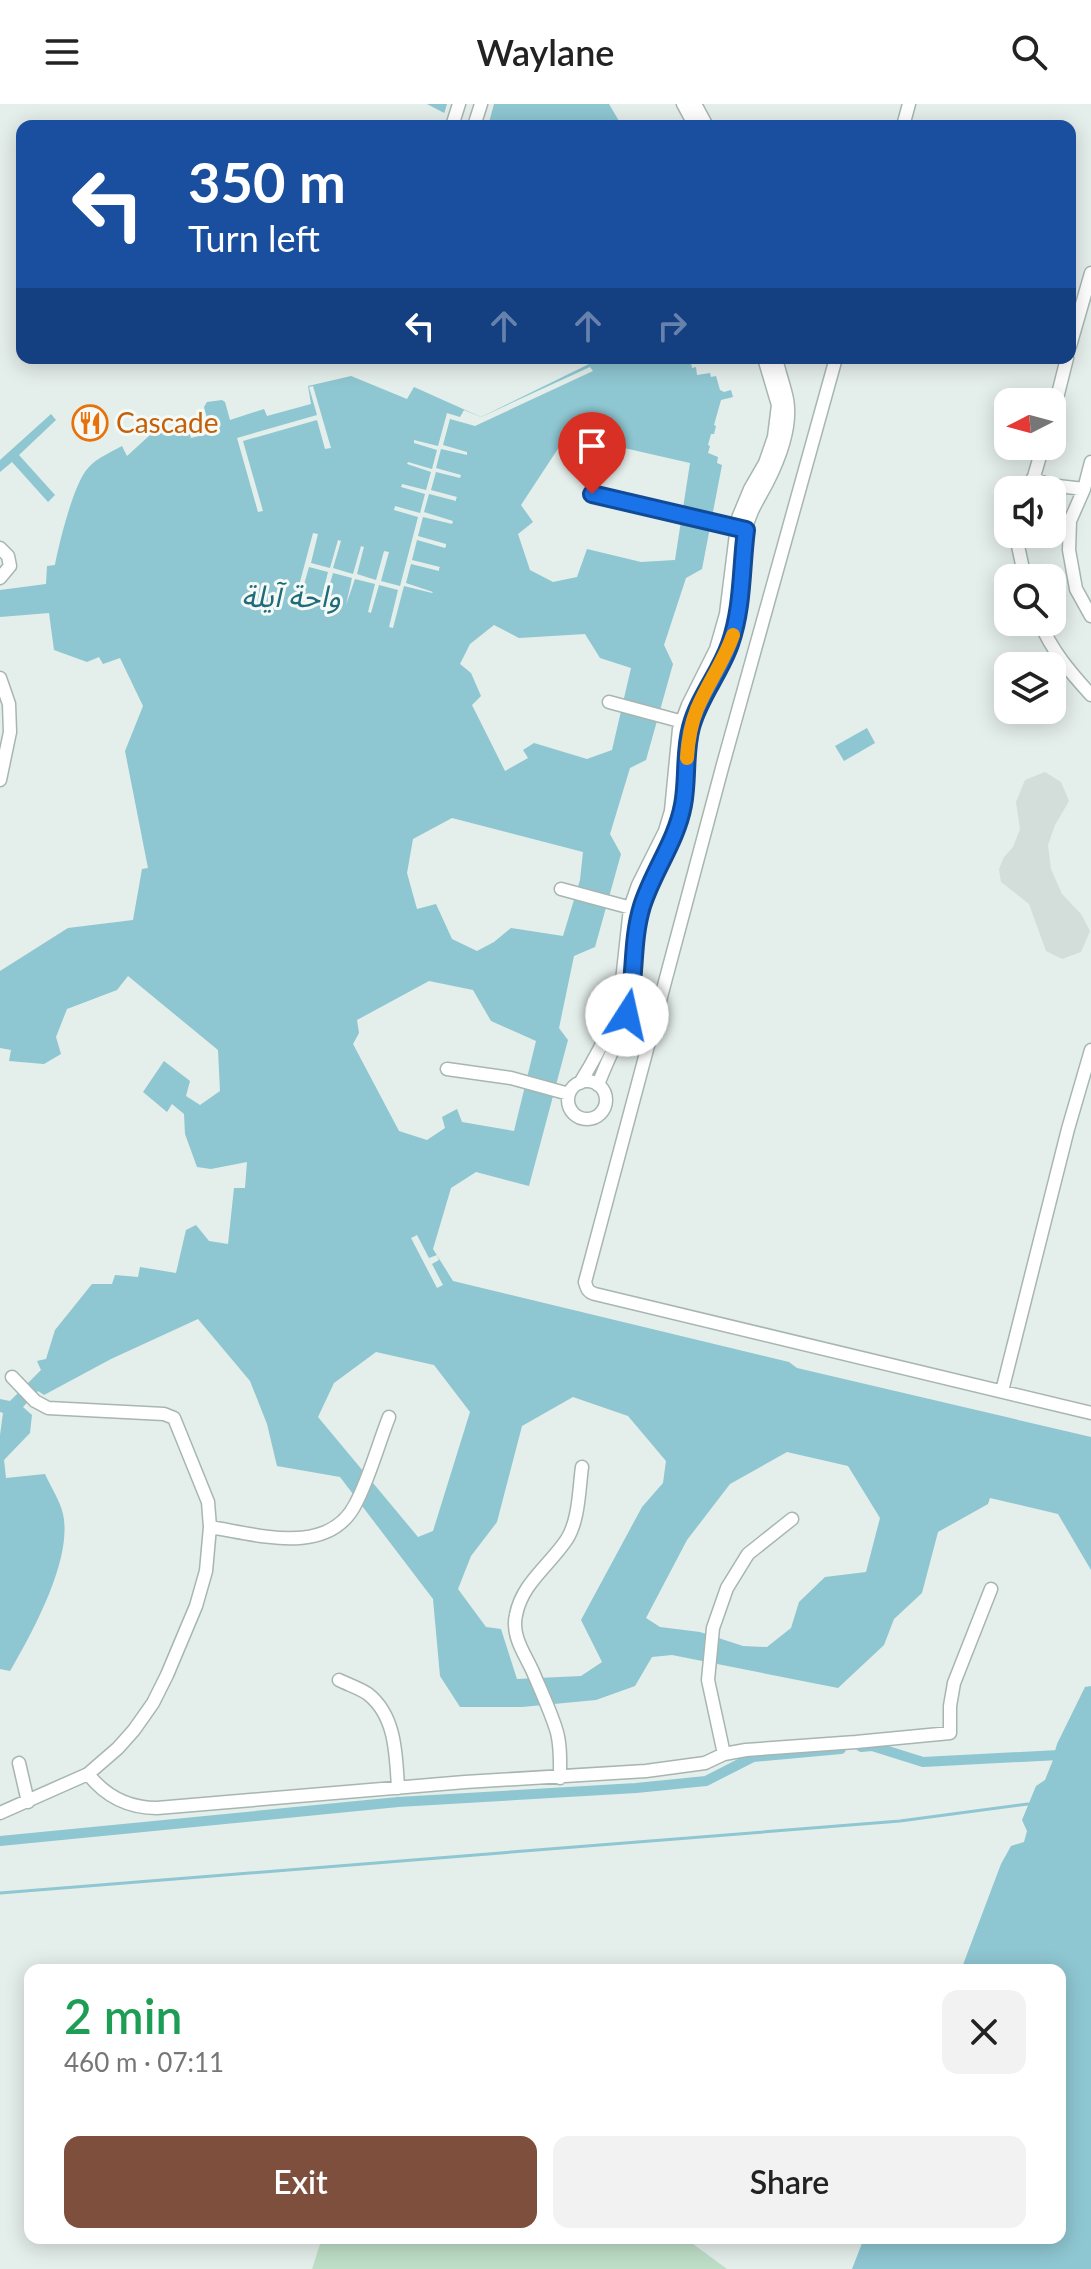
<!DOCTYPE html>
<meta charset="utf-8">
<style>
:root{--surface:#fff;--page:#f2f2f2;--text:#222;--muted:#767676;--accent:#7f4f3e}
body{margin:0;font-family:Lato,"Noto Sans Arabic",sans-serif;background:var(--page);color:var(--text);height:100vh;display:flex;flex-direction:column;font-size:30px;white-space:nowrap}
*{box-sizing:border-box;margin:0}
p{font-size:26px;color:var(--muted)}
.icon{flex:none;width:44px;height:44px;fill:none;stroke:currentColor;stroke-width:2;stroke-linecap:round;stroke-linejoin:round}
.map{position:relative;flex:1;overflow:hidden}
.panel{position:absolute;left:24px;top:1860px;width:1042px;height:280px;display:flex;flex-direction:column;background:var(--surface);border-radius:16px;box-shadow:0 4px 20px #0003}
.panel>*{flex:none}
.top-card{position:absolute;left:16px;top:16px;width:1060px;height:244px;border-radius:16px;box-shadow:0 4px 20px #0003;background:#1a4fa0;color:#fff;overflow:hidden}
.needle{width:52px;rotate:264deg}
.controls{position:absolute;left:994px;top:284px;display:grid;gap:16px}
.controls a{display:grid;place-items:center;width:72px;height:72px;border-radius:16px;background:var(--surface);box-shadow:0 4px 20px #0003;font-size:40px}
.pin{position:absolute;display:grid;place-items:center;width:68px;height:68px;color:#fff;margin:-82px -34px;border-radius:50% 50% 50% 0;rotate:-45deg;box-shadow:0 0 8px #0007}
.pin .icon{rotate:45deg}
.me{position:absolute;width:88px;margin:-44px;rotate:10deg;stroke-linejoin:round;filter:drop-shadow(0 0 6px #0008)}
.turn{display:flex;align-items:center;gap:28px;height:168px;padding:0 40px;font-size:36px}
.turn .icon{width:104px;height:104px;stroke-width:2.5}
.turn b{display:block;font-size:56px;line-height:68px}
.lanes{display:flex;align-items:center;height:76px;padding:0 40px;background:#0003;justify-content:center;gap:40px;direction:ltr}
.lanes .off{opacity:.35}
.round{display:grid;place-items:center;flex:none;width:84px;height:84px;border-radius:16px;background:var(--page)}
.headline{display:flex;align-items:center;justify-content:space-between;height:136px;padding:0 40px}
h1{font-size:48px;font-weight:600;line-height:60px;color:#1e9e55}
.button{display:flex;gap:16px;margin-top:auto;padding:16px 40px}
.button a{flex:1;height:92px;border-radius:16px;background:var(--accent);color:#fff;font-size:32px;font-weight:600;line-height:92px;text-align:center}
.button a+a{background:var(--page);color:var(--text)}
header{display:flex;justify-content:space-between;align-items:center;height:104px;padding:0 40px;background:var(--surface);font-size:36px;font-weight:600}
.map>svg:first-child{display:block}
</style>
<header><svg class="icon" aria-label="menu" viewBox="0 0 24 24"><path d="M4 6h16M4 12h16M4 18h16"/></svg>Waylane<svg class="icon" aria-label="search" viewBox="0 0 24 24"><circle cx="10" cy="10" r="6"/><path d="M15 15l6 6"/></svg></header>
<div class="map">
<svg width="1091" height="2165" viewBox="0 0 1091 2165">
<rect width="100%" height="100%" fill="#e4eeea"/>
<!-- built -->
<path fill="#d3ddd9" d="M1045 668 1061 678 1069 697 1055 721 1048 741 1051 765 1062 790 1081 810 1090 827 1081 848 1062 855 1046 847 1029 800 1001 778 999 765 1004 753 1013 743 1020 725 1016 698 1025 676Z"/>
<!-- green -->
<path fill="#bedec7" d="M322 2134H689V2137L727 2165H312Z"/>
<!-- water -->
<path fill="#8ec6d1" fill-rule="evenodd" d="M427 0H609L622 22H469Z
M587 254H690L692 264 696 263 697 271 710 269 711 273 716 272 720 286 724 288 731 286 733 293 721 296 714 321 716 322 714 330H711L708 341 710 342 708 349 718 353 717 359 722 361 702 465 686 474 664 541 673 560 646 656 630 664 610 730 621 750 595 843 574 852 559 924 568 936 529 1082 476 1068 451 1084 433 1145 453 1177 789 1258 797 1264 1091 1333V1466L1058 1410 990 1394 988 1400 938 1428 922 1489 894 1515 884 1541 838 1584 672 1551 652 1553 635 1582 596 1596 522 1603H460L440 1572 433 1495 340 1373 277 1362 267 1320 250 1277 198 1215 111 1255 44 1291 38 1287 23 1303 32 1311 30 1329 4 1356 6 1374 45 1370C51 1383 60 1397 63 1410 73 1455 32 1529 10 1567L0 1565V1331L3 1309 0 1308V1295L10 1297 41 1266 37 1257 46 1255 55 1226 92 1180H112L115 1171 138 1173 140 1163 176 1169 186 1126 196 1121 209 1137 228 1140 234 1084H245L247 1058 211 1065 197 1063 185 1030 184 1010 172 1000 167 1008 143 988 164 957 190 977 186 992 200 1001 220 987 218 946 128 872 117 886 67 905 56 933 61 950 44 960 9 957 11 946 0 944V867L68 824 133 816 142 765 148 764 125 647 143 602 120 554 103 560 99 553 87 558 54 546 49 509 0 513V486L46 480 47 462 55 461C59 440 74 377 89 363 97 354 111 348 122 342L127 352 150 331 184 323H188L191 334 211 329 204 303 207 298 222 296 225 298 230 316 264 305 267 312 311 300 308 282 351 272 407 295 414 283 481 313 589 260ZM567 331 690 359 675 456 641 458 587 445 577 473 553 478 530 466 518 430 533 418 521 401ZM494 521 519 534 585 530 600 554 631 564 612 646 587 655 534 639 523 646 528 654 505 667 472 601 481 592 471 569 460 560 470 540ZM452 714 583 748 580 776 563 832 511 824 494 838 477 847 452 835 436 800 417 805 407 769 413 735ZM429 877 473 886 491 917 536 937 514 1027 462 1018 457 1005 442 1013 445 1024 427 1036 399 1027 353 940 359 929 357 916ZM376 1248 434 1261 470 1308 433 1427 418 1433 318 1313 334 1279ZM573 1293 628 1312 666 1357 663 1379 642 1403 581 1516 602 1558 581 1572 517 1575 501 1525 486 1523 458 1485 471 1452 497 1418 522 1322ZM787 1348 848 1362 880 1414 866 1468 825 1473 799 1498 791 1524 767 1543 743 1542 700 1528 660 1523 646 1514 687 1436 730 1380Z
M51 310 56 316 19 351 55 391 48 398 12 358 0 368V356Z
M867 624 875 639 844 657 835 642Z
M1091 1582V2165H852L864 2134H1060V1866H961L1001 1760 1011 1742 1024 1738 1027 1727 1022 1716 1036 1682 1045 1676 1053 1656 1058 1655 1059 1648 1055 1647 1057 1640 1085 1583Z"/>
<!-- pier -->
<path fill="#e4eeea" d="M447 0H494L488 22H461L443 13Z
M590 263 593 267 475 322 450 315 443 341 467 348V351L441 345 436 364 461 371 460 374 436 368 431 386 457 393 456 395V397L429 390 424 408 453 417 452 420 423 413 418 432 446 440V442L445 444 417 436 412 456 440 463 439 465V467L411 460 406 479 433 488 432 489 404 482 393 524 389 523 398 486 379 481 371 509 368 508 375 480 355 475 346 501 352 474 333 469 325 497 321 496 328 468 309 463 301 491 297 489 313 429 318 430 311 459 330 464 338 436 341 437 333 464 353 470 361 442 364 443 357 470 376 476 384 447 389 448 381 477 400 482 418 413 394 406 395 402 420 409 425 390 401 383 402 380 426 386 431 368 407 360 408 358 432 365 437 346 414 339V336L438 342 447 309 460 313 464 306 481 313Z
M313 282 331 344 325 345 317 316 243 337 263 407 258 408 237 334 317 311 309 283Z
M417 1131 429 1154 437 1151 439 1156 432 1160 443 1181 437 1184 411 1134Z"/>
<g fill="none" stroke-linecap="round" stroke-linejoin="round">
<!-- stream -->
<path stroke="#8ec6d1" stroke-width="3" d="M0 1789 900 1717 1028 1700"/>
<!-- canal -->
<path stroke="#8ec6d1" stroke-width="10" d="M861 1643 872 1642 923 1658 1059 1651
M0 1737 398 1698 636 1684 706 1677 753 1653 841 1645"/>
<defs>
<path id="minor" d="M683 0 695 22
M695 0 707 22
M452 22 459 0
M474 22 481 0
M903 22 909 0
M1070 242 1091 169
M836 254 722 664 585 1178C587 1185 588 1188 595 1190L1091 1309
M1052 314 1067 254
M1091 358 1084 385 1070 417 1069 446 1076 485 1091 512
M1033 374 1049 381 1084 385
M1030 386 1043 342
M592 390 742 425
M1018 430V442L1025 474
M0 444 8 452 10 462 0 474
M1040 518C1051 546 1071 569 1091 591
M0 574 9 600 10 628 0 676
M609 598 687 619
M561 785 635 805
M447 965 511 974 569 990
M568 996a19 19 0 1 1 38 0a19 19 0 1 1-38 0Z
M580 979C596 953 612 924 620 895L630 804 638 781 665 727 671 707 679 625 688 601 716 545 726 510 738 414 750 385 765 359 774 333 778 301 764 254
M598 981C607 955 623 929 629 902 636 871 633 838 641 806 649 773 672 745 681 712 688 682 683 651 692 622 701 588 724 562 734 528 743 495 738 460 746 426 749 408 760 393 768 377 780 353 792 322 787 295 784 281 779 268 776 254
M1002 1287 1068 1025 1091 946
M210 1423C256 1430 329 1454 356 1399 370 1372 378 1341 389 1313
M339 1576C349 1581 359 1584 368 1590 396 1612 396 1651 398 1684
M724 1650 708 1576 713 1524 727 1484 748 1450 792 1415
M19 1659 28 1698
M88 1670C106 1693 128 1704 157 1704L465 1678 646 1667 705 1659 724 1650 746 1646 856 1638 950 1629V1602L954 1579 991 1485
M560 1674C560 1658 561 1640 556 1625 550 1606 541 1587 533 1568 525 1550 511 1532 516 1511 522 1479 550 1461 567 1435 579 1416 579 1385 582 1363
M0 1709 88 1670 118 1644 134 1626 153 1599 167 1571 196 1502 206 1467 210 1423 208 1398 174 1314 164 1310 48 1304 35 1297 12 1273"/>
</defs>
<!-- minor casing -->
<use href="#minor" stroke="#a7b6b1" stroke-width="15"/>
<!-- minor -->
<use href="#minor" stroke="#fff" stroke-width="12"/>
</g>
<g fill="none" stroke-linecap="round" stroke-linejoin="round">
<defs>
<path id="route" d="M592 390 746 426C741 464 743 503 730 540 720 569 699 593 691 623 684 649 688 675 683 701 676 738 653 767 642 802 631 838 636 875 627 911"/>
</defs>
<!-- route casing -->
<use href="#route" stroke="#114b97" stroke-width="20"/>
<!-- route -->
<use href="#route" stroke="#1a73e8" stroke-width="14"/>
<!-- slow -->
<path stroke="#f59e0b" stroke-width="14" d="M687 654C688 637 691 620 697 605 708 579 724 557 733 531"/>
</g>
<!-- icons -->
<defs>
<symbol id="restaurant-ring" viewBox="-11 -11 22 22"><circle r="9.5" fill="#f5faf7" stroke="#e8710a" stroke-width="1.5"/><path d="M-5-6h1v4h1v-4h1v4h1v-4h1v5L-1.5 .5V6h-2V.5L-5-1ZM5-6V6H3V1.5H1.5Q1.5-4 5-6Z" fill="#e8710a"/></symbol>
</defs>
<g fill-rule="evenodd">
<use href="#restaurant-ring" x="70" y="299" width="40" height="40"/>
</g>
<g text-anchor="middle" stroke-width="6" stroke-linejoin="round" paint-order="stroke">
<!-- food labels -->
<g font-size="28" fill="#c56008" stroke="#f5faf7" text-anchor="start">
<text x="116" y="329">Cascade</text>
</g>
<!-- water labels -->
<g font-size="30" font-style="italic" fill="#1e6b7b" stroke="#f5faf7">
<text x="291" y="503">واحة آيلة</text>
</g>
</g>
</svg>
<div class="controls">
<a><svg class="needle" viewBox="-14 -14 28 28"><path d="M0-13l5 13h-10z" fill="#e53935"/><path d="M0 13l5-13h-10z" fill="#767676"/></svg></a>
<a><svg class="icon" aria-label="sound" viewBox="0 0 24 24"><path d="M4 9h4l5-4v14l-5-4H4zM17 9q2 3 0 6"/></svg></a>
<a><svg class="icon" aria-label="search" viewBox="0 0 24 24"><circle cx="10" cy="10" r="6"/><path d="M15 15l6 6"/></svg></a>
<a><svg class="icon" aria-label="layers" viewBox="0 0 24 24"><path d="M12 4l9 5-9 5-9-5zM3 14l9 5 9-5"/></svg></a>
</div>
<div class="pin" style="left:592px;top:390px;background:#d93025"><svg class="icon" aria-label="arrive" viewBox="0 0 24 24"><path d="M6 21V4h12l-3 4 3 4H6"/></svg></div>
<svg class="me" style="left:627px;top:911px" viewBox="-20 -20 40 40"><circle r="19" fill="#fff"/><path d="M0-13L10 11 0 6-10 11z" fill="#1a73e8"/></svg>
<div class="top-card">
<div class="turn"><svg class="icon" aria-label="left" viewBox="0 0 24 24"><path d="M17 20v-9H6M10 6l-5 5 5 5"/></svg><div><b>350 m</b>Turn left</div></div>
<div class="lanes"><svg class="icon" aria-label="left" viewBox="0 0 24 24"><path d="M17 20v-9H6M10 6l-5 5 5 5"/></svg><svg class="icon off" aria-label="ahead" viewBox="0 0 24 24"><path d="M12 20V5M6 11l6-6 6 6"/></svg><svg class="icon off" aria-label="ahead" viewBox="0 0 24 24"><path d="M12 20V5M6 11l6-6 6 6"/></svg><svg class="icon off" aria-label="right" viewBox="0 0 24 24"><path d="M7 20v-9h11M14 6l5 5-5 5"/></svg></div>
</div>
<section class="panel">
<div class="headline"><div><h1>2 min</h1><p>460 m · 07:11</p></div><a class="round"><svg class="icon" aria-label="close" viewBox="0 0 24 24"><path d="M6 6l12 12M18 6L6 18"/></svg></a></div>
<div class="button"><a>Exit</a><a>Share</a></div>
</section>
</div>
